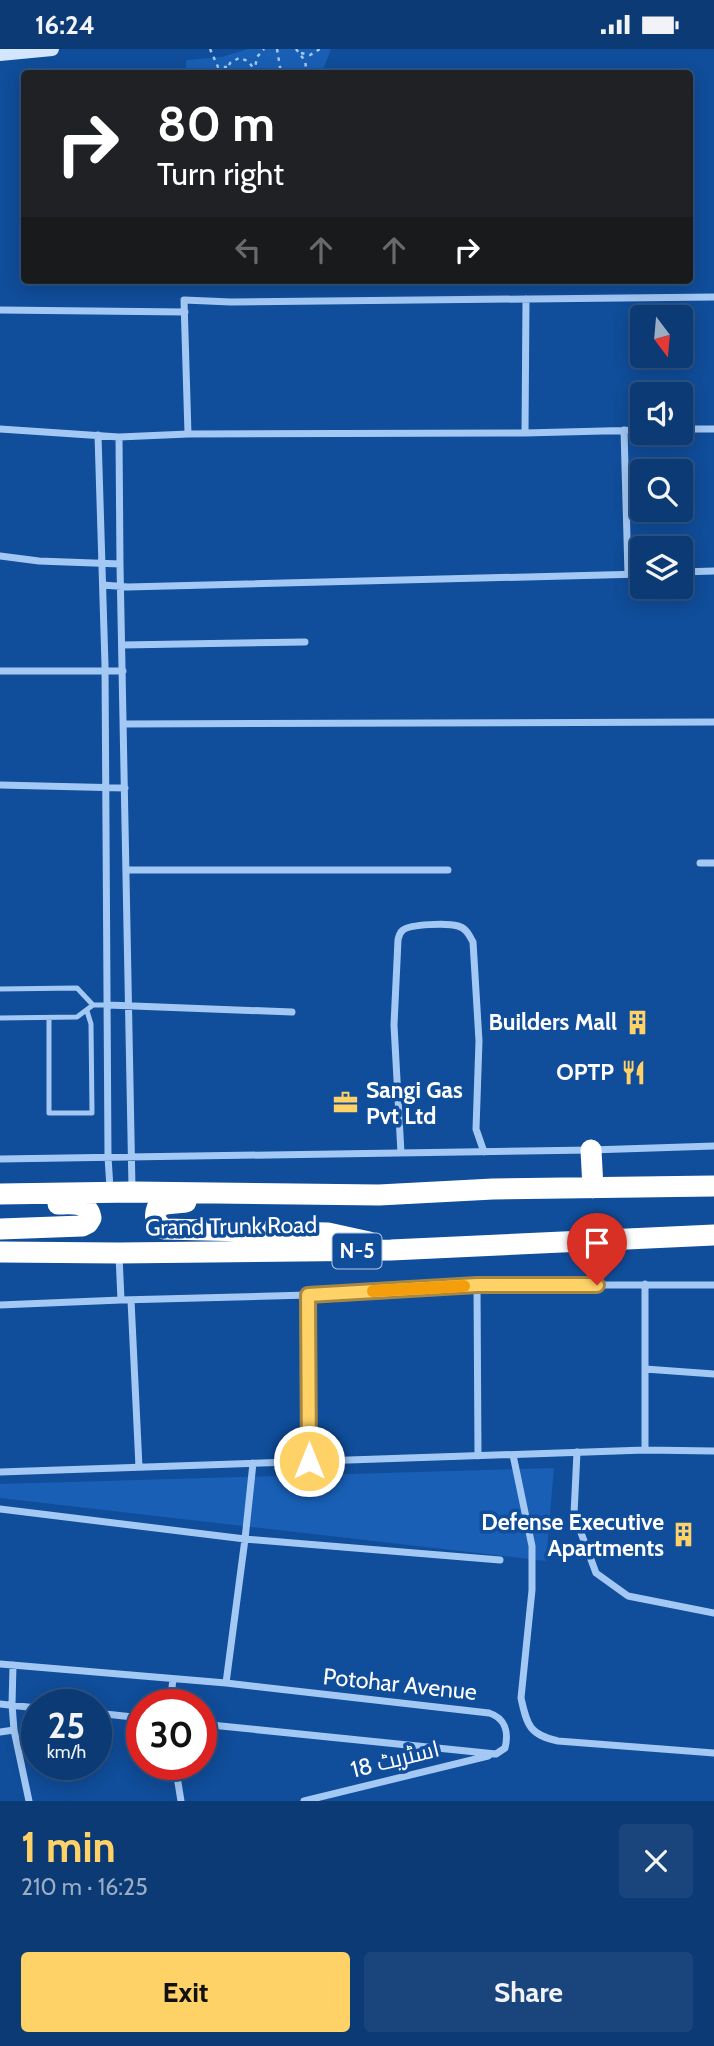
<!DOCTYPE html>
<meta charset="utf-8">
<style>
:root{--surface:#0c3a74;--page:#1a457c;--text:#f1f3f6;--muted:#9aadc5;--line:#2c5486;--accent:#ffd267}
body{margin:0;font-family:Cabin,Cairo,sans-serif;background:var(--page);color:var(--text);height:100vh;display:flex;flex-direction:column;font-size:26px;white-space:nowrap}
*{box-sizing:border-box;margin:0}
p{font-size:23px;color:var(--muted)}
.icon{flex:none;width:38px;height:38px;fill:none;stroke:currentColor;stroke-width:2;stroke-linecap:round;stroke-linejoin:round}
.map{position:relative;height:1752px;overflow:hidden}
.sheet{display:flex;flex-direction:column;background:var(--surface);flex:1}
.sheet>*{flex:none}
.guide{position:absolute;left:21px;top:21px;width:672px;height:214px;border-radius:7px;box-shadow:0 4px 18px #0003,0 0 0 2px var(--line);background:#202124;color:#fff;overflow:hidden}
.needle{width:46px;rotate:164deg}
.controls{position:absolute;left:630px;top:256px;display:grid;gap:14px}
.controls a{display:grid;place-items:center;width:63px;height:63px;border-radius:7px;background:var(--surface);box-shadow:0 4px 18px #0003,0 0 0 2px var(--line);font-size:35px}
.speed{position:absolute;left:21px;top:1640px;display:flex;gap:14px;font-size:35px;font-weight:700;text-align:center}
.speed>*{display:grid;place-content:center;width:91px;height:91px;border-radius:50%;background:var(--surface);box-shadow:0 4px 18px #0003,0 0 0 2px var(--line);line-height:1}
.speed small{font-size:18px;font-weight:400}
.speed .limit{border:10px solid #d22;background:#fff;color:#111}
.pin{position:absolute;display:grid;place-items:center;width:60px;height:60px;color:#fff;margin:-72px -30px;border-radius:50% 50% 50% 0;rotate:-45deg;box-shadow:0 0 7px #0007}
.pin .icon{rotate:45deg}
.me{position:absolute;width:77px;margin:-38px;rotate:0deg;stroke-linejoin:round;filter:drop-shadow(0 0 5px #0008)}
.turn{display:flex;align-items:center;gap:24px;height:147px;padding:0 21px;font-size:32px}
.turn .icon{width:91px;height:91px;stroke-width:2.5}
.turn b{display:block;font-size:49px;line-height:60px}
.lanes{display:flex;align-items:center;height:66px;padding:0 21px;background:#0003;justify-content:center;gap:35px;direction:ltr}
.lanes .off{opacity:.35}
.round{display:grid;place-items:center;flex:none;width:74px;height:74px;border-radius:7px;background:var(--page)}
.headline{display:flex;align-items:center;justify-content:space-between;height:119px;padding:0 21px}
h1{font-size:42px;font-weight:700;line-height:52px;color:var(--accent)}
.primary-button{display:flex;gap:14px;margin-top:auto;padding:14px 21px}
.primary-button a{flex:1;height:80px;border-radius:7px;background:var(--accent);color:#111;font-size:28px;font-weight:700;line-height:80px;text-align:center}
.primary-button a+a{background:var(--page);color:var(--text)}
.status{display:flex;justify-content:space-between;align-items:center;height:49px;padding:0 35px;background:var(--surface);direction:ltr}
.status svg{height:19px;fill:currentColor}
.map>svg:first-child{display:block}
</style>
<div class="status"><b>16:24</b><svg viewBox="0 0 49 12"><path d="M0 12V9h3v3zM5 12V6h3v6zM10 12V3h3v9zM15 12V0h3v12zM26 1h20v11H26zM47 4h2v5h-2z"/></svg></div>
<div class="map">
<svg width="714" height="1752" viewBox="0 0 714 1752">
<rect width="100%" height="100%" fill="#104d9a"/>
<!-- green -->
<path fill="#185fb5" d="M248 0H331L322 24H202L194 21H186V11L221 8Z
M554 1419 546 1512 0 1449V1435Z"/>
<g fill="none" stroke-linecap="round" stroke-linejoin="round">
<!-- path -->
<path stroke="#a3c8f4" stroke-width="2.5" stroke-dasharray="3.5 5" stroke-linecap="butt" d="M210 0 218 18H227
M277 0 281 24
M296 0 305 12 307 24
M301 4 310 6 320 0
M226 24 230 14 239 9 248 12 254 20
M254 24 257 8 264 0"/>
<!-- lane -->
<path stroke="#a3c8f4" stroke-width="5" d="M0 940 77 939 93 956
M0 969 77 968 93 956H108
M49 969V1064H92L91 975 87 962"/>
<!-- street -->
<path stroke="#a3c8f4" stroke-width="7" d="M0 261 185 263
M0 380 119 388 188 385 525 384 642 381
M681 380H714
M624 381 628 525
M525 384 526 250
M188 385 184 251 231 253 714 248
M98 386 105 616 108 1108 110 1139
M119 388 120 515 132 1139
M0 507 39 512 120 515
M681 523 714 522
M103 536 128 538 642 525
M122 596 305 593
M0 622H123
M124 675 714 673
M0 736 125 739
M700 814H714
M126 821H448
M108 956 292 963
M401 1104 394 976 398 891C399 887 399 884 403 881 411 875 447 874 458 877 466 879 469 886 473 893L479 992 476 1080 484 1103
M0 1110 591 1101 714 1097
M119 1206 121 1251
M477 1236 478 1407
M308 1246 309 1412
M131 1251 139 1418
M0 1256 121 1251 308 1246 477 1236H714
M645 1320 714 1325
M645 1401V1235
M577 1403 574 1465 596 1524 628 1547 714 1564
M513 1406 532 1497V1541L521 1649C527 1677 530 1686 558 1692L714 1704
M0 1423 645 1401 714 1402
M0 1460 245 1490 500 1511
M0 1615 226 1634 489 1664C505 1669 509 1683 505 1699L496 1705 201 1675
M226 1634 245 1490 253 1414
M0 1655 37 1659
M170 1656 173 1630
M96 1664 142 1669
M14 1681 29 1752
M0 1683 14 1681 12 1656 13 1616
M175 1715 181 1752
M304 1752 488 1707"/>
<!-- secondary -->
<path stroke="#d3e6fd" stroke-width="14" d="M0 5 52 0"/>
<!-- highway -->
<path stroke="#fff" stroke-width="21" d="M591 1101 593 1139
M0 1145 133 1143 379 1146 493 1140 714 1137
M186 1153 165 1155 157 1159C153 1170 157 1174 164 1180L328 1184 369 1193
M0 1180 82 1177 88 1174 91 1169C88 1152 72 1155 58 1155
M0 1203 118 1204 391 1201 714 1186"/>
</g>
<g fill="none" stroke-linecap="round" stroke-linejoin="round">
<defs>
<path id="route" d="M309 1412 308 1246 477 1236H597"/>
</defs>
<!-- route casing -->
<use href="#route" stroke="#a68843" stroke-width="18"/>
<!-- route -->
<use href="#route" stroke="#ffd267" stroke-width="12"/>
<!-- slow -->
<path stroke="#f59e0b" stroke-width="12" d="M373 1242 464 1237"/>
</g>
<!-- icons -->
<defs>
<symbol id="building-bare" viewBox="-9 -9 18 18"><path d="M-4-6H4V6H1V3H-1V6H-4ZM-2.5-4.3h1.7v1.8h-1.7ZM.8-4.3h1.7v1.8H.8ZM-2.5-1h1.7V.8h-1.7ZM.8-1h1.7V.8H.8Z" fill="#ffd267" stroke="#104d9a" stroke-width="2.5" paint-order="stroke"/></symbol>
<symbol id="restaurant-bare" viewBox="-9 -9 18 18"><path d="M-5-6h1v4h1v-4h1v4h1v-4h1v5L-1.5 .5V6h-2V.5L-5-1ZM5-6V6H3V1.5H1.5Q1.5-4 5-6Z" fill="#ffd267" stroke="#104d9a" stroke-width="2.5" paint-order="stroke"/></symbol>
<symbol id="office-bare" viewBox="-9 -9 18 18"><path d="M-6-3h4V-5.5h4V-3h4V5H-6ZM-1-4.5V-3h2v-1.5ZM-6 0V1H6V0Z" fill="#ffd267" stroke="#104d9a" stroke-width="2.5" paint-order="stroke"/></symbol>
</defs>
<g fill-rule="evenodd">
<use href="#building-bare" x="620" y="956" width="35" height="35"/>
<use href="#restaurant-bare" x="616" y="1006" width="35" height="35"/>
<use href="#office-bare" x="328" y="1036" width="35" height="35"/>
<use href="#building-bare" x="666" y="1468" width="35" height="35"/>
</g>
<g text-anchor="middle" stroke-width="7" stroke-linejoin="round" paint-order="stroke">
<!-- shield labels -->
<rect fill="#104d9a" stroke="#b7cae1" stroke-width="2" x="332.5" y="1184.5" width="49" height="35" rx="5"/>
<g font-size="21" font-weight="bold" fill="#fff">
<text x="357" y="1209">N-5</text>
</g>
<!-- poi labels -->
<g font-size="23" font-weight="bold" fill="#fff" stroke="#104d9a" text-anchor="end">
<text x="617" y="981">Builders Mall</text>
<text x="614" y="1031">OPTP</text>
<text x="366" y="1049" text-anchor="start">Sangi Gas<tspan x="366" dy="26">Pvt Ltd</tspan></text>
<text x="664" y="1481">Defense Executive<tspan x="664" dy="26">Apartments</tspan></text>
</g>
<!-- street labels -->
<g font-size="23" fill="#fff" stroke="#104d9a">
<text transform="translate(231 1177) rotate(-1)" y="8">Grand Trunk Road</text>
<text transform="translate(400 1635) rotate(6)" y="8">Potohar Avenue</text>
<text transform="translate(395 1710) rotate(-14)" y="8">اسٹریٹ 18</text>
</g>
</g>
</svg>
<div class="controls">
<a><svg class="needle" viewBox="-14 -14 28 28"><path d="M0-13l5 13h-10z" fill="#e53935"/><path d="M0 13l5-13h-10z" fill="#9aadc5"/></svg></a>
<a><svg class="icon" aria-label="sound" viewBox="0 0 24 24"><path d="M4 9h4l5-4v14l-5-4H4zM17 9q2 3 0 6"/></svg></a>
<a><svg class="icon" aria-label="search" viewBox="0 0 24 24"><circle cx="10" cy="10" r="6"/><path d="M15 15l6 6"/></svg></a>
<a><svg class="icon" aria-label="layers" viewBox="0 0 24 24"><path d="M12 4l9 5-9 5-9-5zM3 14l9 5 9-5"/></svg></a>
</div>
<div class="speed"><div>25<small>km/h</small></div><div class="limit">30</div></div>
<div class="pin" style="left:597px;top:1236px;background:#d93025"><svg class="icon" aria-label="arrive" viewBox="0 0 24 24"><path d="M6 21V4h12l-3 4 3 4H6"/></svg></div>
<svg class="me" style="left:309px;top:1412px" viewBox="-20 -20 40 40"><circle r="17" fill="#ffd267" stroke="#fff" stroke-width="3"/><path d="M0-11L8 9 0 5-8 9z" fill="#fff"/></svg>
<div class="guide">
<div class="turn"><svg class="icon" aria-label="right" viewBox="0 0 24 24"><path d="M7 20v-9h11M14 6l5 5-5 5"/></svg><div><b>80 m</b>Turn right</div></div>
<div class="lanes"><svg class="icon off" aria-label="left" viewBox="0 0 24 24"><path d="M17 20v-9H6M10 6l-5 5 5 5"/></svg><svg class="icon off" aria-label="ahead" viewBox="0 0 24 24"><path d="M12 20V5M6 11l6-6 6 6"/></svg><svg class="icon off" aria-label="ahead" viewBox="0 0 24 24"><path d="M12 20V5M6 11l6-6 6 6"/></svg><svg class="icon" aria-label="right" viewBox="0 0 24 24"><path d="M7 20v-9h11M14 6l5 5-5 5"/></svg></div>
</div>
</div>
<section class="sheet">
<div class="headline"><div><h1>1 min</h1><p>210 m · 16:25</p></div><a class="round"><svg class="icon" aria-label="close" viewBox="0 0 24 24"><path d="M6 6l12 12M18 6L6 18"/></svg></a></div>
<div class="primary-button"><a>Exit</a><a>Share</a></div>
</section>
